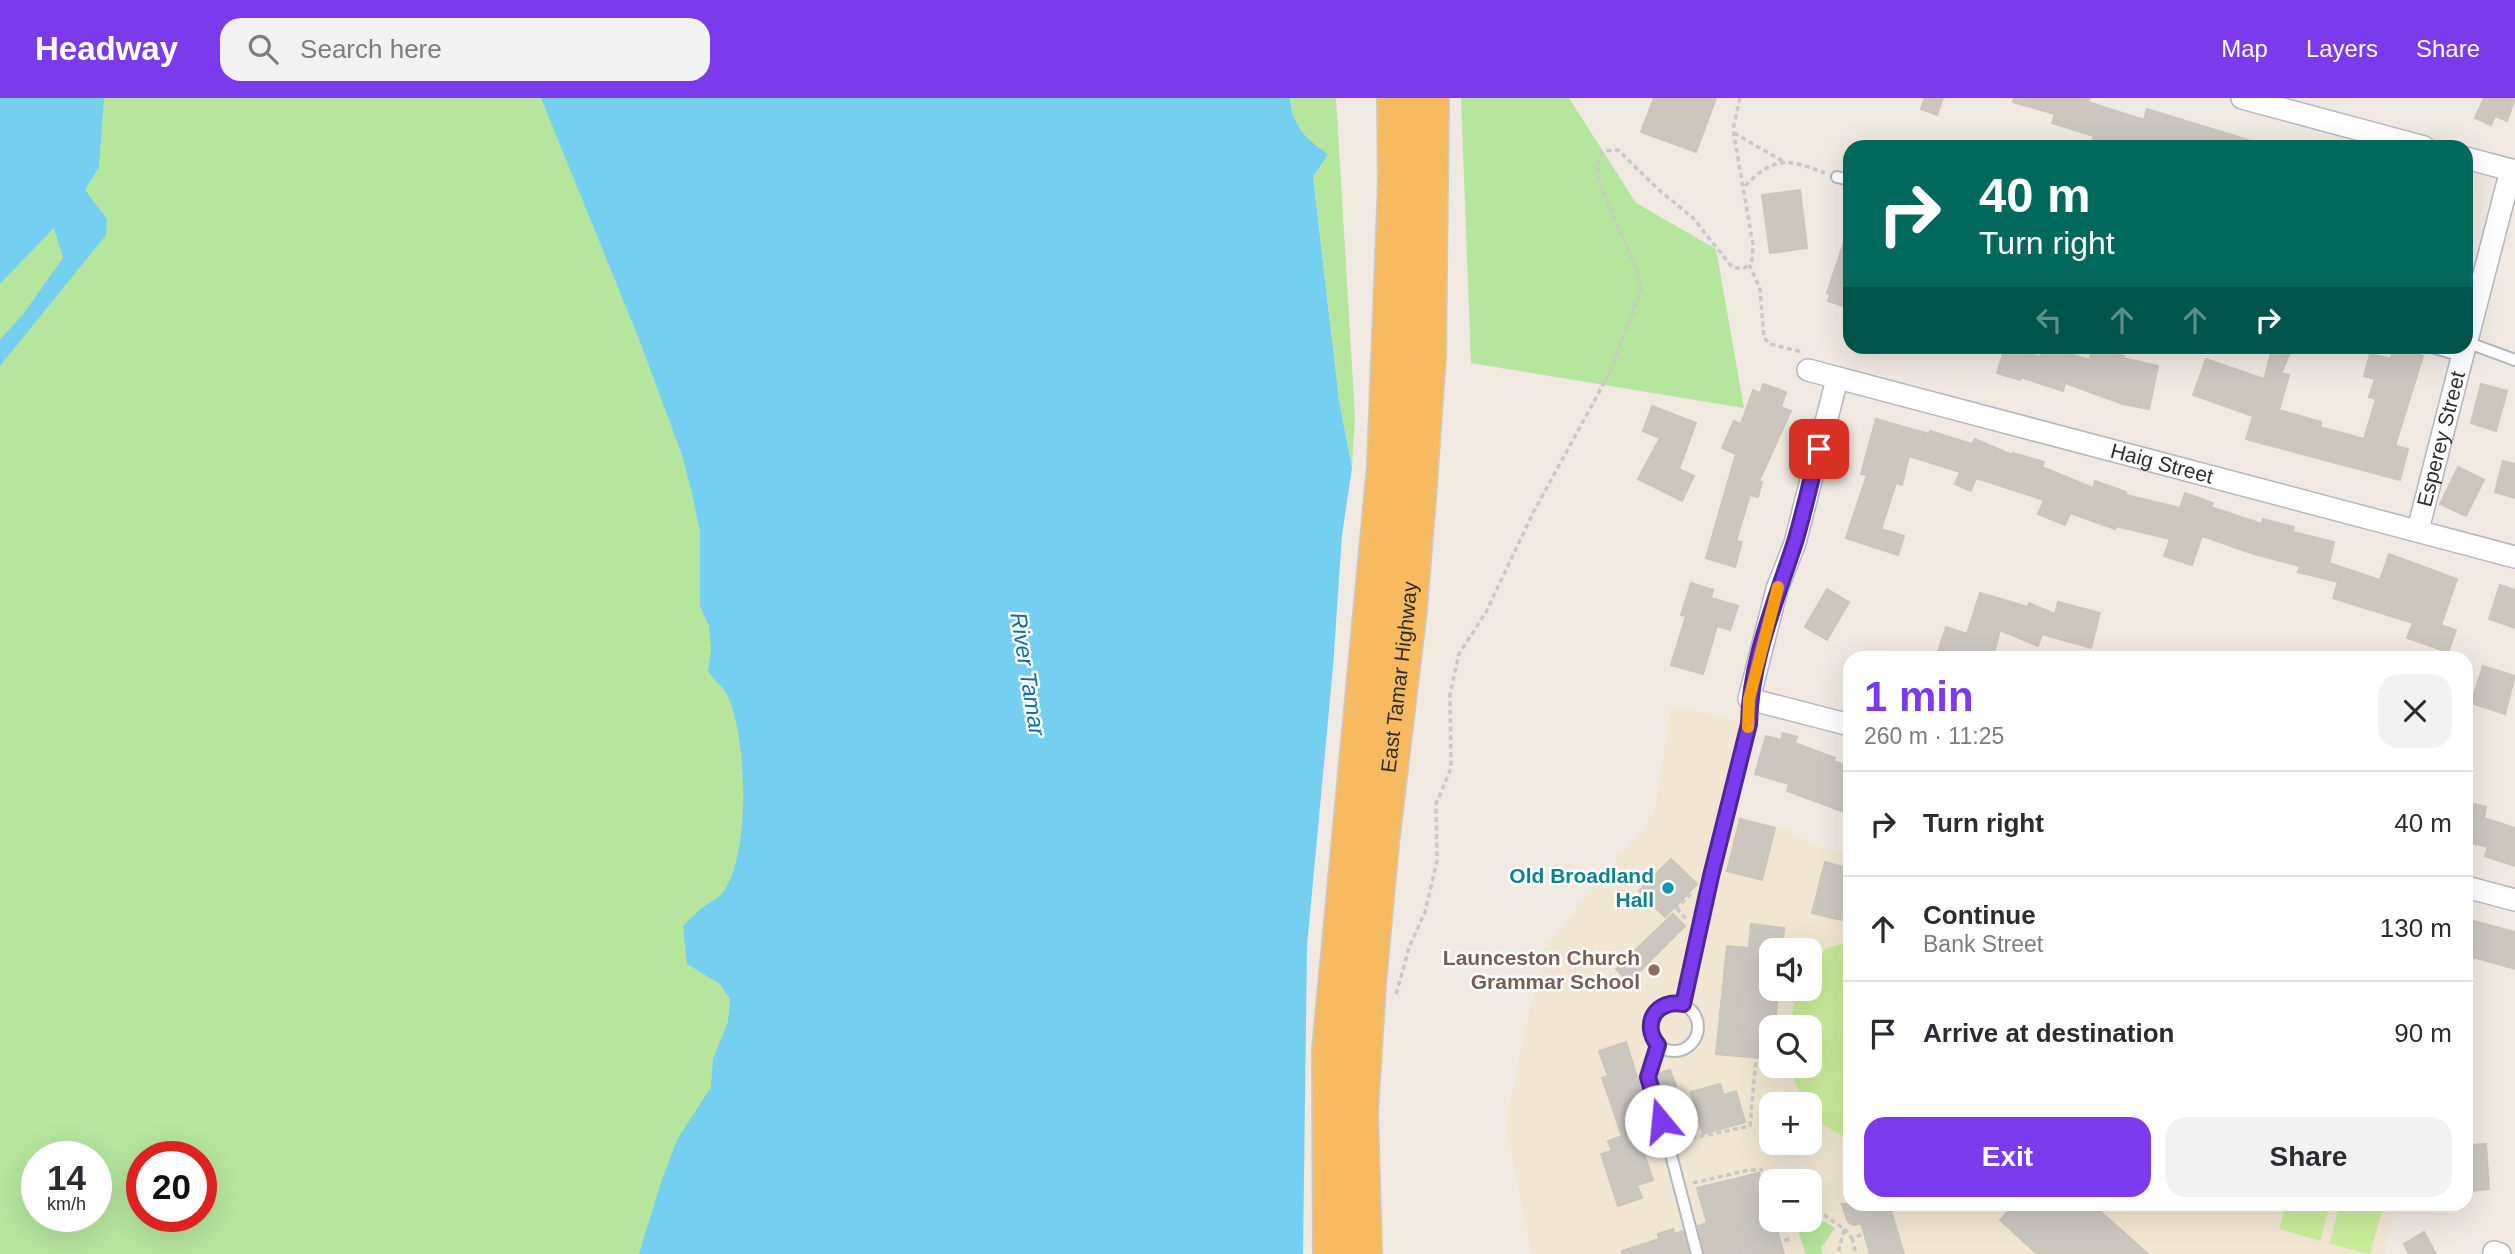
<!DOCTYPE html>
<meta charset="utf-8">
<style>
:root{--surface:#fff;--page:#f2f2f3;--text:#2b2b33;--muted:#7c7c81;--line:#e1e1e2;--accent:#7c3aed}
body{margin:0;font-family:Arial,sans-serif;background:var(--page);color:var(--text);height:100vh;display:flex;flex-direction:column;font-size:26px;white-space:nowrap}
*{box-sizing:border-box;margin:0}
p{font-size:23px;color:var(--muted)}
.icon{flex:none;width:38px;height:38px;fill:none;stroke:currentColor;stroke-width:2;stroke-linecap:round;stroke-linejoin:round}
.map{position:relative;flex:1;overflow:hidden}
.panel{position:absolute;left:1843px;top:553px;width:630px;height:560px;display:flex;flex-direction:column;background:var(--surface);border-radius:21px;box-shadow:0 7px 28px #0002}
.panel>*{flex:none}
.top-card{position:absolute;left:1843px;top:42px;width:630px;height:214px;border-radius:21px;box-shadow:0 7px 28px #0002;background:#00695c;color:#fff;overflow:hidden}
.controls{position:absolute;left:1759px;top:840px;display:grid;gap:14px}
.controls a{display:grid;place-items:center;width:63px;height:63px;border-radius:14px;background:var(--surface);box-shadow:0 7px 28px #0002;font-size:35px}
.speed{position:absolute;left:21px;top:1043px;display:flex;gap:14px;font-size:35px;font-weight:700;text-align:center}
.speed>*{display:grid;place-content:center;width:91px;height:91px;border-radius:50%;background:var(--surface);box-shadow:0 7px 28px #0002;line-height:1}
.speed small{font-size:18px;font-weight:400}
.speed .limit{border:10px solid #d22;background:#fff;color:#111}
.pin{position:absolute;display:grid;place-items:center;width:60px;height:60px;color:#fff;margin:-30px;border-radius:14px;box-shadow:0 4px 10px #0006}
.me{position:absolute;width:77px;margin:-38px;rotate:343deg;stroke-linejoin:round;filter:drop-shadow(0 0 5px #0008)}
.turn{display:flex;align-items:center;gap:24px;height:147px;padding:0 21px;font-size:32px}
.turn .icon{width:91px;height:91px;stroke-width:2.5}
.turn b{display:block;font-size:49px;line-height:60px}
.lanes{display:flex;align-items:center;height:66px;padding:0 21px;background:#0003;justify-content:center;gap:35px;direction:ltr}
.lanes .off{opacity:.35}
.round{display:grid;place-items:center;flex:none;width:74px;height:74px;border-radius:21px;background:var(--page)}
.head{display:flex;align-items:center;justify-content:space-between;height:119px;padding:0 21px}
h1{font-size:42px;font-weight:700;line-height:52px;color:var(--accent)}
.primary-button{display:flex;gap:14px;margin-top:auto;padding:14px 21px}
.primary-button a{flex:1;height:80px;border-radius:21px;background:var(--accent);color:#fff;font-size:28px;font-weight:700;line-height:80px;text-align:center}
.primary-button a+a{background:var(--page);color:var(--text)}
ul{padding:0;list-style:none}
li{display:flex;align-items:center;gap:21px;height:105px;padding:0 21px;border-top:2px solid var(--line)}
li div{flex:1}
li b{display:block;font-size:26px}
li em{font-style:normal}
header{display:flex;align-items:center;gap:42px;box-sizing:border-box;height:98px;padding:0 35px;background:var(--accent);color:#fff}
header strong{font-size:33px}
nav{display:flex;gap:38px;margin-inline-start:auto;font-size:24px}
.search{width:490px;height:63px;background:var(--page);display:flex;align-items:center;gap:18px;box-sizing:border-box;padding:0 24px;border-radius:21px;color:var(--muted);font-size:26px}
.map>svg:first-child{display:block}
</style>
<header>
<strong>Headway</strong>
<div class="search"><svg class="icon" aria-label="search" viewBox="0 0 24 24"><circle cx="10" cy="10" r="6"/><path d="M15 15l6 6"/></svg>Search here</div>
<nav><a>Map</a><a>Layers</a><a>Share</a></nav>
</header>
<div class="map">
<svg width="2515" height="1156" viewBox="0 0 2515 1156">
<rect width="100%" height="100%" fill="#efe9e1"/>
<!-- education -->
<path fill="#f0e6d1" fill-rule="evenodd" d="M1672 608 1756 627 1736 718 1778 728 1818 749 1850 757V1106H2397L2384 1156H1532L1506 1027 1542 853 1654 717ZM1771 852H1810V891H1771ZM1771 929H1810V968H1771ZM1771 1006H1810V1045H1771ZM1771 1083H1810V1122H1771Z"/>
<!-- green -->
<path fill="#b6e59e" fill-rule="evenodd" d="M0 0H585L818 637 872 1156H0ZM37 1059H96V1118H37ZM142 1059H201V1118H142Z
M1290 0H1336L1355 319 1352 370 1339 302 1313 79 1327 56C1306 41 1292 28 1290 0Z
M1461 0H1569L1636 105 1716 151 1744 310 1471 265Z
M1810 1115 1835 1130 1821 1150 1823 1156H1806L1796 1127 1799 1122H1810Z"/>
<!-- pitch -->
<path fill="#c9ec9a" d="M1850 843V1042C1835 1034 1813 1023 1810 1006L1805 1005 1794 983 1791 968H1810V929H1790L1797 891H1810V866L1828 850Z
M2286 1106H2330L2320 1143 2279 1131Z
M2340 1106H2384L2370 1156 2329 1146Z"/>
<!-- water -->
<path fill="#75cff0" d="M0 0H104L99 69 85 92 107 121 106 137 0 268V242L24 215 63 160 54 130 0 186Z
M541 0H1290C1292 28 1306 41 1328 56L1313 79 1339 302 1352 370 1342 437 1333 569 1307 848 1303 1156H639L661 1084 677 1042 711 989 713 961 728 924 730 901 720 886 687 866 683 828C690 821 696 815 703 809 710 804 720 800 724 793 751 753 747 641 728 598 724 589 713 581 708 573L711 553 709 528 700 508V433L691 391 681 354 639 241Z"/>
<!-- building -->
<path fill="#cbc7bf" stroke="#cbc5ba" stroke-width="2" d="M1654 0H1716L1696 54 1641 34Z
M1925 0H1943L1937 17 1921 11Z
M2014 0H2090L2088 4 2144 22 2147 11 2261 46 2260 49H2139L2123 44 2121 49H2091L2094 38 2052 25 2055 16 2013 4Z
M2484 0H2515L2507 23 2495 18 2491 27 2475 20Z
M1800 92 1807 150 1770 155 1762 97Z
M1847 135 1850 136V210L1828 203 1830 196 1827 195Z
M2044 248 2089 262 2094 248 2124 258 2123 260 2158 268 2149 311 2123 306 2065 285 2063 293 2020 279V282L1997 275 2005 249 2040 259Z
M2273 248H2293L2281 275 2289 277 2279 312 2321 324 2320 329 2364 341 2376 301 2369 299 2375 281 2364 278 2370 256 2391 261 2393 251 2423 258 2395 348 2408 351 2400 382 2246 341 2253 318 2193 297 2206 261 2264 281Z
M1763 286 1786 294 1781 309 1791 313 1759 383 1762 384 1758 399 1750 397 1736 443 1742 444 1735 469 1706 460 1736 356 1722 350 1734 323 1741 326 1753 292 1760 295Z
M2481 286 2507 293 2496 333 2471 325Z
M1652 308 1696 325 1679 371 1694 378 1682 403 1638 381 1660 340 1643 333Z
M1876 321 1929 336 1930 333 1972 346 1975 341 2012 357 2013 355 2044 364 2042 369 2093 390 2095 383 2126 394V397L2180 410 2185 395 2213 405 2211 409 2262 426 2263 421 2294 429 2293 434 2334 444 2329 465 2380 482 2389 456 2457 481 2441 527 2456 532 2448 554 2407 540 2413 525 2333 500 2338 484 2298 474 2300 468 2254 456 2202 438 2192 467 2164 458 2170 441 2116 428 2115 431 2070 415 2065 427 2038 416 2044 402 1976 380 1971 393 1955 386 1960 374 1909 358 1902 387 1896 385 1881 431 1904 438 1898 457 1846 440 1867 377 1861 376Z
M2503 363 2515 366V400L2495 394Z
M2458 369 2484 382 2466 418 2440 406Z
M1691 485 1713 492 1711 500 1738 508 1730 532 1717 528 1703 576 1671 567 1686 518 1681 517Z
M2500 487 2515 492V530L2489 521Z
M1827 491 1849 504 1827 542 1805 529Z
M1980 495 2028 509 2029 505 2055 516 2058 504 2100 515 2091 550 2042 536 2038 548 2000 532 1993 560H1936L1946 529 1967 536Z
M2483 568 2515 578 2505 616 2471 605Z
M1783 635 1797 639 1795 645 1835 660 1833 663 1850 668V703L1847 702 1844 714 1787 693 1789 686 1755 676 1766 638 1781 642Z
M2466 704 2486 709 2484 720 2515 730V768L2485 758 2488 749 2466 744Z
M1740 721 1775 730 1762 782 1727 773Z
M1671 761 1697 786 1665 819 1639 793Z
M1825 764 1850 771V824L1812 815Z
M1673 816 1685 828 1629 884 1616 871Z
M2470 822 2515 834V871L2466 857V837Z
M1751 826 1784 830 1782 852H1771V891H1778L1775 929H1771V961L1716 956 1727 848 1749 850Z
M1626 944 1638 982 1640 981 1656 1033 1644 1037 1646 1043 1641 1046 1653 1082 1637 1087 1642 1100 1618 1108 1601 1056 1612 1053 1608 1043 1622 1038 1602 980 1608 978 1599 953Z
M1670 972 1676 988 1660 993 1657 976Z
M1720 986 1724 997 1736 993 1745 1024 1703 1036 1691 994Z
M2486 1046 2489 1091 2472 1093 2470 1072H2466V1047Z
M1759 1075 1771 1113V1122H1774L1784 1156H1705L1698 1128 1707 1125 1697 1090Z
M1842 1106H1889L1904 1156H1870L1861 1125 1854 1127 1848 1124Z
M2015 1106H2092L2148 1156H2037L2000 1122Z
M1673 1131 1674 1136 1683 1133 1689 1156H1622V1153L1659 1141 1658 1136Z
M2424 1134 2436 1156H2409L2404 1146Z"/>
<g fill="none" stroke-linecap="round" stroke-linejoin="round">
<defs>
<path id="service" d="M1837 79 1850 82
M2466 244 2515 262
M2428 248 2462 258
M1650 929a24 24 0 1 1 48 0a24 24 0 1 1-48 0Z
M1683 906 1711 777 1749 626V601
M1658 947 1648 979 1668 1045 1697 1156"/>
<g id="minor">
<path d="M2242 0 2424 49"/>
<path d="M2466 60 2515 73"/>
<path d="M2466 246 2511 72"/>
<path id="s1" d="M1808 272 2515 459"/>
<path d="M1837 281 1795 445 1777 491 1749 601 1850 627"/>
<path id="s2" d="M2418 432 2465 248"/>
<path d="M2466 789 2515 802"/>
<path d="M2494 1154 2500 1156"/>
</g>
<g id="trunk">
<path d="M1332 1156 1331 952 1386 368 1397 84 1396 0"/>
<path id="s3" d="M1363 1156 1359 1014 1367 885 1380 745 1408 510 1417 400 1427 258 1430 0"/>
</g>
</defs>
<!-- service casing -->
<use href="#service" stroke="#b4b7c1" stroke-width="14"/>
<!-- minor casing -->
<use href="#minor" stroke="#b4b7c1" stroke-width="24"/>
<!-- trunk casing -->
<use href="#trunk" stroke="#c9c9c9" stroke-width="40"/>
<!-- path -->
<path stroke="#c9c9c9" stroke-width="3.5" stroke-dasharray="5 3.5" stroke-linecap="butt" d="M1740 0 1733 31 1753 147 1752 162 1749 166 1760 191 1764 240 1770 246 1802 254
M1734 35 1784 64
M1745 88C1776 57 1787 61 1825 75
M1671 804 1686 821
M1675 811 1691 796
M1396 896 1410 847 1425 814 1437 763 1436 706 1451 670 1450 596 1459 556 1486 514 1533 415 1609 276 1641 191 1636 170 1600 87C1598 75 1595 63 1604 53L1618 52 1659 92 1693 120 1732 169 1743 171 1749 166
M1683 1042 1750 1028 1756 960
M1693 1085 1749 1072H1763
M1810 1107 1844 1131 1838 1156
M1844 1131 1852 1140 1864 1136
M1852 1140 1856 1156
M1735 1155 1789 1141"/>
<!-- service -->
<use href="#service" stroke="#fff" stroke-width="10"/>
<!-- minor -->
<use href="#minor" stroke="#fff" stroke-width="21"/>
<!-- trunk -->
<use href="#trunk" stroke="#f8ba60" stroke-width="37"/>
</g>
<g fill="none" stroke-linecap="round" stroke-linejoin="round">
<defs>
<path id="route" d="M1661 1023 1648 979 1658 947C1641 926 1656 901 1683 906L1711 778 1749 626C1750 563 1776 503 1795 444 1804 414 1811 382 1819 351"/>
</defs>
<!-- route casing -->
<use href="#route" stroke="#51269a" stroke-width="18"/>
<!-- route -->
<use href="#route" stroke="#7c3aed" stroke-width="12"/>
<!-- slow -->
<path stroke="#f59e0b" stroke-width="12" d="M1748 629 1749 601 1778 489"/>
</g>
<!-- markers -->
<circle fill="#0f9aa8" stroke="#fff" stroke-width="2.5" cx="1668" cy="790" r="7"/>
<circle fill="#8d6e63" stroke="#fff" stroke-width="2.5" cx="1654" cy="872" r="7"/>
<g text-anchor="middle" stroke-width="5" stroke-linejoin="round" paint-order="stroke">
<!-- street labels -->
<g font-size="21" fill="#2e2e2e" stroke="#fff">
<text dy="7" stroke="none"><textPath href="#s2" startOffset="94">Esperey Street</textPath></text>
<text dy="7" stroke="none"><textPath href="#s1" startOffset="366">Haig Street</textPath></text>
<text dy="7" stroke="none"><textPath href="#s3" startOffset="579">East Tamar Highway</textPath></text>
</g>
<!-- culture labels -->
<g font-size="21" font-weight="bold" fill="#0d838f" stroke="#fff" text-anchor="end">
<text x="1654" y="785">Old Broadland<tspan x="1654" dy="24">Hall</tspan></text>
</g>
<!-- education labels -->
<g font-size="21" font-weight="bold" fill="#785e54" stroke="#fff" text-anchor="end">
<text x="1640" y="867">Launceston Church<tspan x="1640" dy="24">Grammar School</tspan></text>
</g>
<!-- water labels -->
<g font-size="23" font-style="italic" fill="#0d6fa3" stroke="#fff">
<text transform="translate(1028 576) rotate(81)" y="8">River Tamar</text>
</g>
</g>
</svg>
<div class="controls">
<a><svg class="icon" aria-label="sound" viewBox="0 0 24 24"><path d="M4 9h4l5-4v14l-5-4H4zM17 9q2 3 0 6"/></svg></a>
<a><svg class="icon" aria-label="search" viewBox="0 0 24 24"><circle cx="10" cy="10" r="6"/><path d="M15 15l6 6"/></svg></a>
<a>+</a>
<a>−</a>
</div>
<div class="speed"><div>14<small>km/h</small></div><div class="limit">20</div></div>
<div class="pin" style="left:1819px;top:351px;background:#d93025"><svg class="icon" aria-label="arrive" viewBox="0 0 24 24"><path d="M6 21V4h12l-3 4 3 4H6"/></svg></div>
<svg class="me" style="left:1661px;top:1023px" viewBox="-20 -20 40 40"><circle r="19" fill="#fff"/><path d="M0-13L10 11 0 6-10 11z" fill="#7c3aed"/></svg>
<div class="top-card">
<div class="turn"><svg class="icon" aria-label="right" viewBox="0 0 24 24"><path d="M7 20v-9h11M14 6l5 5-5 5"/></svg><div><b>40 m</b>Turn right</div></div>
<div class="lanes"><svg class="icon off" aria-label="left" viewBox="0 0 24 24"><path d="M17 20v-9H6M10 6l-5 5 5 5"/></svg><svg class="icon off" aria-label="ahead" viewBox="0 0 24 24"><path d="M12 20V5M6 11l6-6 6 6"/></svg><svg class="icon off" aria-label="ahead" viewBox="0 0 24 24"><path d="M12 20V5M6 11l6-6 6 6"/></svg><svg class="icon" aria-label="right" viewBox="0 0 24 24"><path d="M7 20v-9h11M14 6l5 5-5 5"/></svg></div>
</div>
<section class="panel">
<div class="head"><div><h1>1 min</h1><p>260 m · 11:25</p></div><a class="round"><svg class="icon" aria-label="close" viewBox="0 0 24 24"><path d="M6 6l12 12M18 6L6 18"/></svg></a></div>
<ul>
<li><svg class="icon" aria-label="right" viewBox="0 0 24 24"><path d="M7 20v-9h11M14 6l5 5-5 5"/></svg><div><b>Turn right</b></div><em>40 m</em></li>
<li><svg class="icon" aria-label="ahead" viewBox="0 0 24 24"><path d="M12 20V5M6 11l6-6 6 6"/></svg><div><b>Continue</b><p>Bank Street</p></div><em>130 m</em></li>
<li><svg class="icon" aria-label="arrive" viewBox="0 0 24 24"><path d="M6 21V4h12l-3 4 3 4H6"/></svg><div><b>Arrive at destination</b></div><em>90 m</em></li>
</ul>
<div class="primary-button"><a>Exit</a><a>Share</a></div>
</section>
</div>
